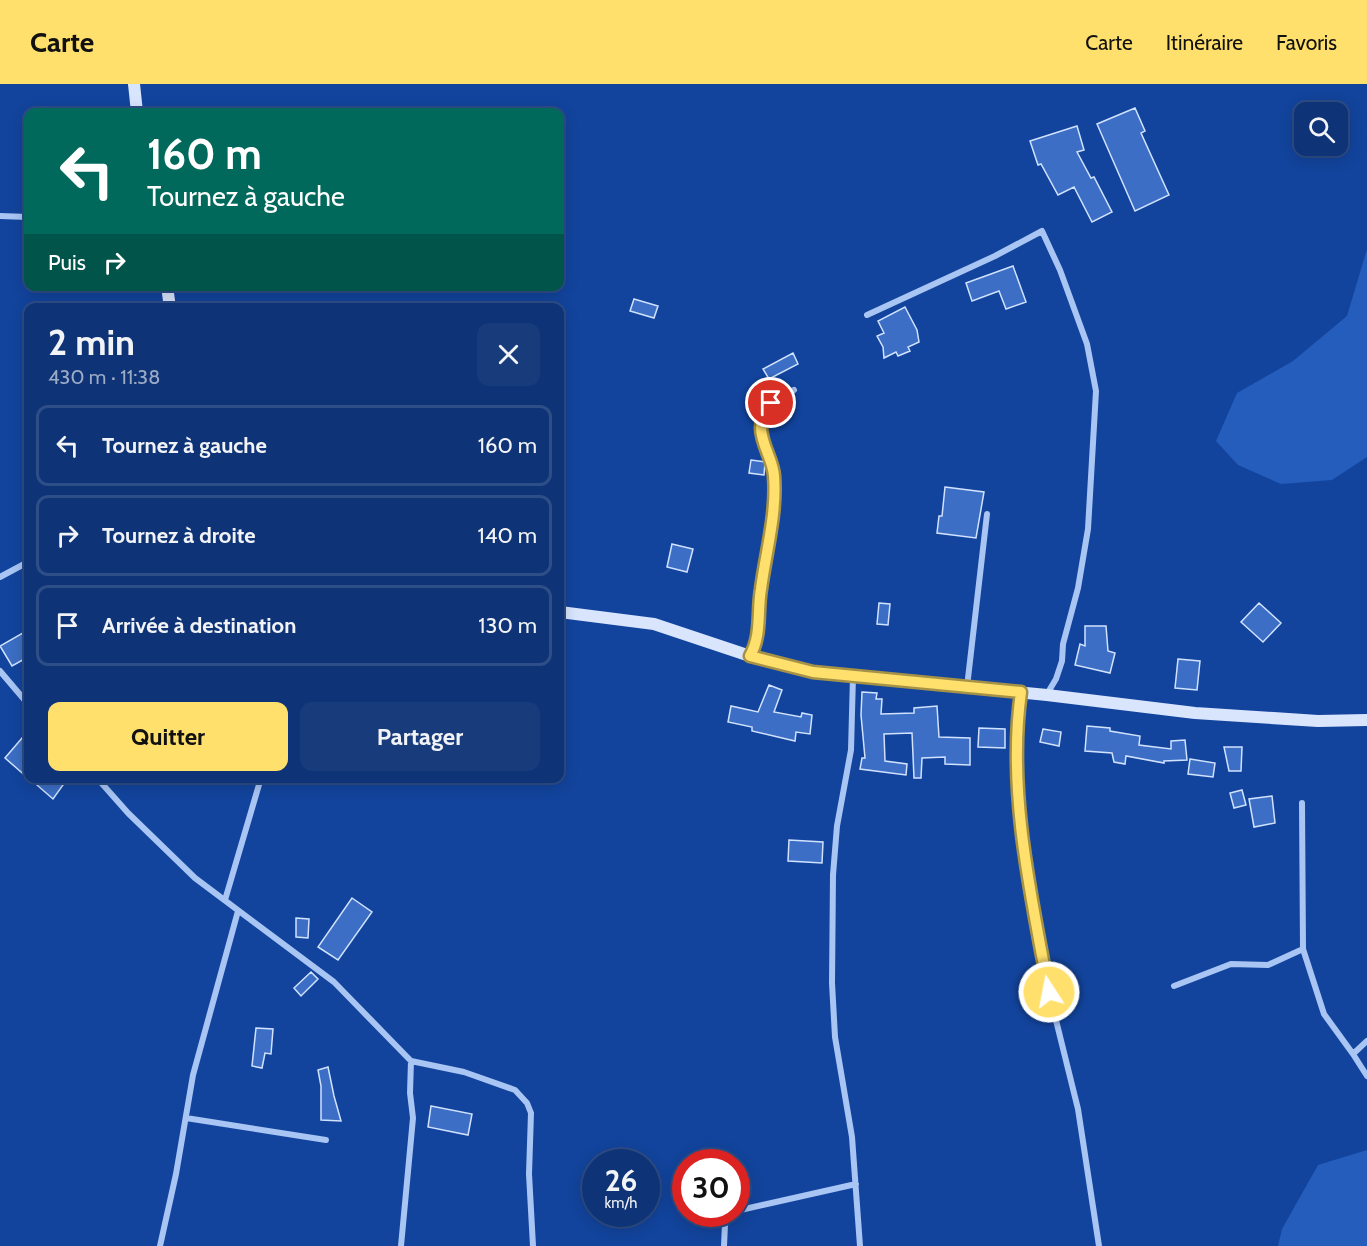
<!DOCTYPE html>
<html lang="fr">
<meta charset="utf-8">
<style>
:root{--surface:#0e3376;--page:#173b7b;--text:#f1f3f6;--muted:#9baac5;--line:#2e4e88;--accent:#ffe06c}
body{margin:0;font-family:Cabin,sans-serif;background:var(--page);color:var(--text);height:100vh;display:flex;flex-direction:column;font-size:22px;white-space:nowrap}
*{box-sizing:border-box;margin:0}
p{font-size:20px;color:var(--muted)}
.icon{flex:none;width:33px;height:33px;fill:none;stroke:currentColor;stroke-width:2;stroke-linecap:round;stroke-linejoin:round}
.map{position:relative;flex:1;overflow:hidden}
.side{position:absolute;left:24px;top:219px;width:540px;height:480px;display:flex;flex-direction:column;background:var(--surface);border-radius:12px;box-shadow:0 3px 15px #0003,0 0 0 2px var(--line)}
.side>*{flex:none}
.guide{position:absolute;left:24px;top:24px;width:540px;height:183px;border-radius:12px;box-shadow:0 3px 15px #0003,0 0 0 2px var(--line);background:#00695c;color:#fff;overflow:hidden}
.controls{position:absolute;left:1294px;top:18px;display:grid;gap:12px}
.controls a{display:grid;place-items:center;width:54px;height:54px;border-radius:12px;background:var(--surface);box-shadow:0 3px 15px #0003,0 0 0 2px var(--line);font-size:30px}
.speed{position:absolute;left:582px;top:1065px;display:flex;gap:12px;font-size:30px;font-weight:700;text-align:center}
.speed>*{display:grid;place-content:center;width:78px;height:78px;border-radius:50%;background:var(--surface);box-shadow:0 3px 15px #0003,0 0 0 2px var(--line);line-height:1}
.speed small{font-size:15px;font-weight:400}
.speed .limit{border:9px solid #d22;background:#fff;color:#111}
.pin{position:absolute;display:grid;place-items:center;width:51px;height:51px;color:#fff;margin:-26px;border:3px solid #fff;border-radius:50%;box-shadow:0 2px 6px #0007}
.me{position:absolute;width:66px;margin:-33px;rotate:349deg;stroke-linejoin:round;filter:drop-shadow(0 0 4px #0008)}
.turn{display:flex;align-items:center;gap:21px;height:126px;padding:0 24px;font-size:27px}
.turn .icon{width:78px;height:78px;stroke-width:2.5}
.turn b{display:block;font-size:42px;line-height:51px}
.then{display:flex;align-items:center;height:57px;padding:0 24px;background:#0003;gap:12px;font-size:22px}
.round{display:grid;place-items:center;flex:none;width:63px;height:63px;border-radius:12px;background:var(--page)}
.summary{display:flex;align-items:center;justify-content:space-between;height:102px;padding:0 24px}
h1{font-size:36px;font-weight:700;line-height:45px}
.action{display:flex;gap:12px;margin-top:auto;padding:12px 24px}
.action a{flex:1;height:69px;border-radius:12px;background:var(--accent);color:#111;font-size:24px;font-weight:700;line-height:69px;text-align:center}
.action a+a{background:var(--page);color:var(--text)}
ul{padding:0;list-style:none}
li{display:flex;align-items:center;gap:18px;height:81px;margin:0 12px 9px;padding:0 12px;border:3px solid var(--line);border-radius:12px}
li div{flex:1}
li b{display:block;font-size:22px}
li em{font-style:normal}
header{display:flex;align-items:center;gap:36px;box-sizing:border-box;height:84px;padding:0 30px;background:var(--accent);color:#111}
header strong{font-size:28px}
nav{display:flex;gap:33px;margin-inline-start:auto;font-size:21px}
.map>svg:first-child{display:block}
</style>
<header>
<strong>Carte</strong>
<nav><a>Carte</a><a>Itinéraire</a><a>Favoris</a></nav>
</header>
<div class="map">
<svg width="1367" height="1162" viewBox="0 0 1367 1162">
<rect width="100%" height="100%" fill="#12449d"/>
<!-- green -->
<path fill="#255dbc" d="M1367 165V373L1332 396 1281 400 1238 381 1216 357 1237 309 1293 277 1347 232Z
M1367 1066V1162H1278L1282 1145 1318 1081Z"/>
<!-- building -->
<path fill="#3b6ec4" stroke="#d1e2fe" stroke-width="1.5" d="M1135 24 1145 47 1141 49 1169 111 1135 127 1097 40Z
M1077 42 1084 66 1077 68 1091 94 1094 93 1112 128 1092 138 1074 103 1058 111 1041 80 1038 81 1030 57Z
M1013 182 1026 218 1006 225 999 207 972 217 966 199Z
M634 215 658 222 654 234 630 227Z
M905 223 917 246 919 258 908 263 910 267 898 272 896 268 884 274 883 263 877 252 884 249 878 237Z
M793 269 798 280 769 295 763 285Z
M751 376 765 378 764 391 749 389Z
M945 403 984 408 976 454 937 449 939 432H942Z
M672 460 693 465 687 488 667 483Z
M879 519 890 520 888 541 877 540Z
M1259 519 1281 539 1263 558 1241 538Z
M1085 542H1106L1108 567 1115 569 1110 589 1075 581 1080 560 1085 562Z
M28 546V573L12 582 0 562Z
M1178 575 1200 577 1197 606 1175 604Z
M769 601 782 606 774 628 801 633 802 629 812 631 810 650 796 648 795 657 752 647V643L728 638 731 622 758 628Z
M862 608 877 609 876 615H882L881 630 914 629V624L937 622 939 653 970 654V681L945 680V673L922 674 921 694H914L912 649 884 650 885 677 907 680 906 691 860 685 862 674H865L861 631Z
M1087 642 1110 644V647L1140 652 1139 661 1171 665V657L1185 656 1187 676 1164 677V679L1126 672 1125 680 1114 678 1112 669 1085 667Z
M979 644 1005 645V664L978 663Z
M1043 645 1061 648 1059 662 1040 658Z
M28 647V694L5 674Z
M1224 663H1242L1241 687H1229Z
M1190 675 1215 679 1213 693 1188 690Z
M29 694H68L53 715Z
M1242 706 1246 721 1234 724 1230 709Z
M1272 712 1275 739 1254 743 1249 715Z
M789 756 823 758 822 779 788 777Z
M352 814 372 828 338 876 318 863Z
M296 834 309 835 308 854 296 853Z
M311 888 318 895 301 912 294 904Z
M256 944 273 945 271 970 265 969 262 984 252 982Z
M328 983 334 1012 341 1037 321 1036V1002L318 986Z
M431 1022 472 1030 468 1051 428 1043Z"/>
<g fill="none" stroke-linecap="round" stroke-linejoin="round">
<!-- minor -->
<path stroke="#a8c5f4" stroke-width="6" d="M0 132 28 133
M867 231 995 172 1042 147 1060 186 1087 260 1096 307 1088 445 1078 504 1063 560 1062 577 1056 595 1047 610
M0 493 28 478
M750 571C761 552 758 529 760 508 764 469 776 433 774 394 773 374 758 356 762 336 765 319 780 313 794 306
M0 587 28 620
M853 592 851 666 837 742 833 791 832 899 835 953 852 1053 860 1162
M967 603 987 430
M1021 608 1018 628V694L1029 804 1049 908 1078 1025 1099 1162
M97 694 128 729 195 794 334 898 411 977 410 1009 413 1034 401 1162
M1302 719 1303 865 1324 930 1353 970
M225 816 261 694
M1174 902 1231 880 1268 881 1303 865
M1367 957 1353 970 1367 992
M411 977 464 988 515 1006 527 1019 531 1029 529 1090 533 1162
M186 1034 326 1056
M736 1127 856 1100
M160 1162 176 1090 193 991 238 827
M724 1162 725 1140 734 1130"/>
<!-- secondary -->
<path stroke="#d8e5fd" stroke-width="12" d="M134 0 137 28
M167 202 170 224
M560 528 654 540 750 572 813 588 1047 611 1195 629 1318 637 1367 636"/>
</g>
<g fill="none" stroke-linecap="round" stroke-linejoin="round">
<defs>
<path id="route" d="M771 319C765 326 761 333 761 343 761 361 773 375 774 392 777 430 766 467 761 505 757 527 762 551 750 572L813 588 1021 608C1007 706 1031 812 1049 908"/>
</defs>
<!-- route casing -->
<use href="#route" stroke="#a69246" stroke-width="15"/>
<!-- route -->
<use href="#route" stroke="#ffe06c" stroke-width="10"/>
</g>
</svg>
<div class="controls">
<a><svg class="icon" aria-label="search" viewBox="0 0 24 24"><circle cx="10" cy="10" r="6"/><path d="M15 15l6 6"/></svg></a>
</div>
<div class="speed"><div>26<small>km/h</small></div><div class="limit">30</div></div>
<div class="pin" style="left:771px;top:319px;background:#d93025"><svg class="icon" aria-label="arrive" viewBox="0 0 24 24"><path d="M6 21V4h12l-3 4 3 4H6"/></svg></div>
<svg class="me" style="left:1049px;top:908px" viewBox="-20 -20 40 40"><circle r="17" fill="#ffe06c" stroke="#fff" stroke-width="3"/><path d="M0-11L8 9 0 5-8 9z" fill="#fff"/></svg>
<div class="guide">
<div class="turn"><svg class="icon" aria-label="left" viewBox="0 0 24 24"><path d="M17 20v-9H6M10 6l-5 5 5 5"/></svg><div><b>160 m</b>Tournez à gauche</div></div>
<div class="then">Puis<svg class="icon" aria-label="right" viewBox="0 0 24 24"><path d="M7 20v-9h11M14 6l5 5-5 5"/></svg></div>
</div>
<section class="side">
<div class="summary"><div><h1>2 min</h1><p>430 m · 11:38</p></div><a class="round"><svg class="icon" aria-label="close" viewBox="0 0 24 24"><path d="M6 6l12 12M18 6L6 18"/></svg></a></div>
<ul>
<li><svg class="icon" aria-label="left" viewBox="0 0 24 24"><path d="M17 20v-9H6M10 6l-5 5 5 5"/></svg><div><b>Tournez à gauche</b></div><em>160 m</em></li>
<li><svg class="icon" aria-label="right" viewBox="0 0 24 24"><path d="M7 20v-9h11M14 6l5 5-5 5"/></svg><div><b>Tournez à droite</b></div><em>140 m</em></li>
<li><svg class="icon" aria-label="arrive" viewBox="0 0 24 24"><path d="M6 21V4h12l-3 4 3 4H6"/></svg><div><b>Arrivée à destination</b></div><em>130 m</em></li>
</ul>
<div class="action"><a>Quitter</a><a>Partager</a></div>
</section>
</div>
